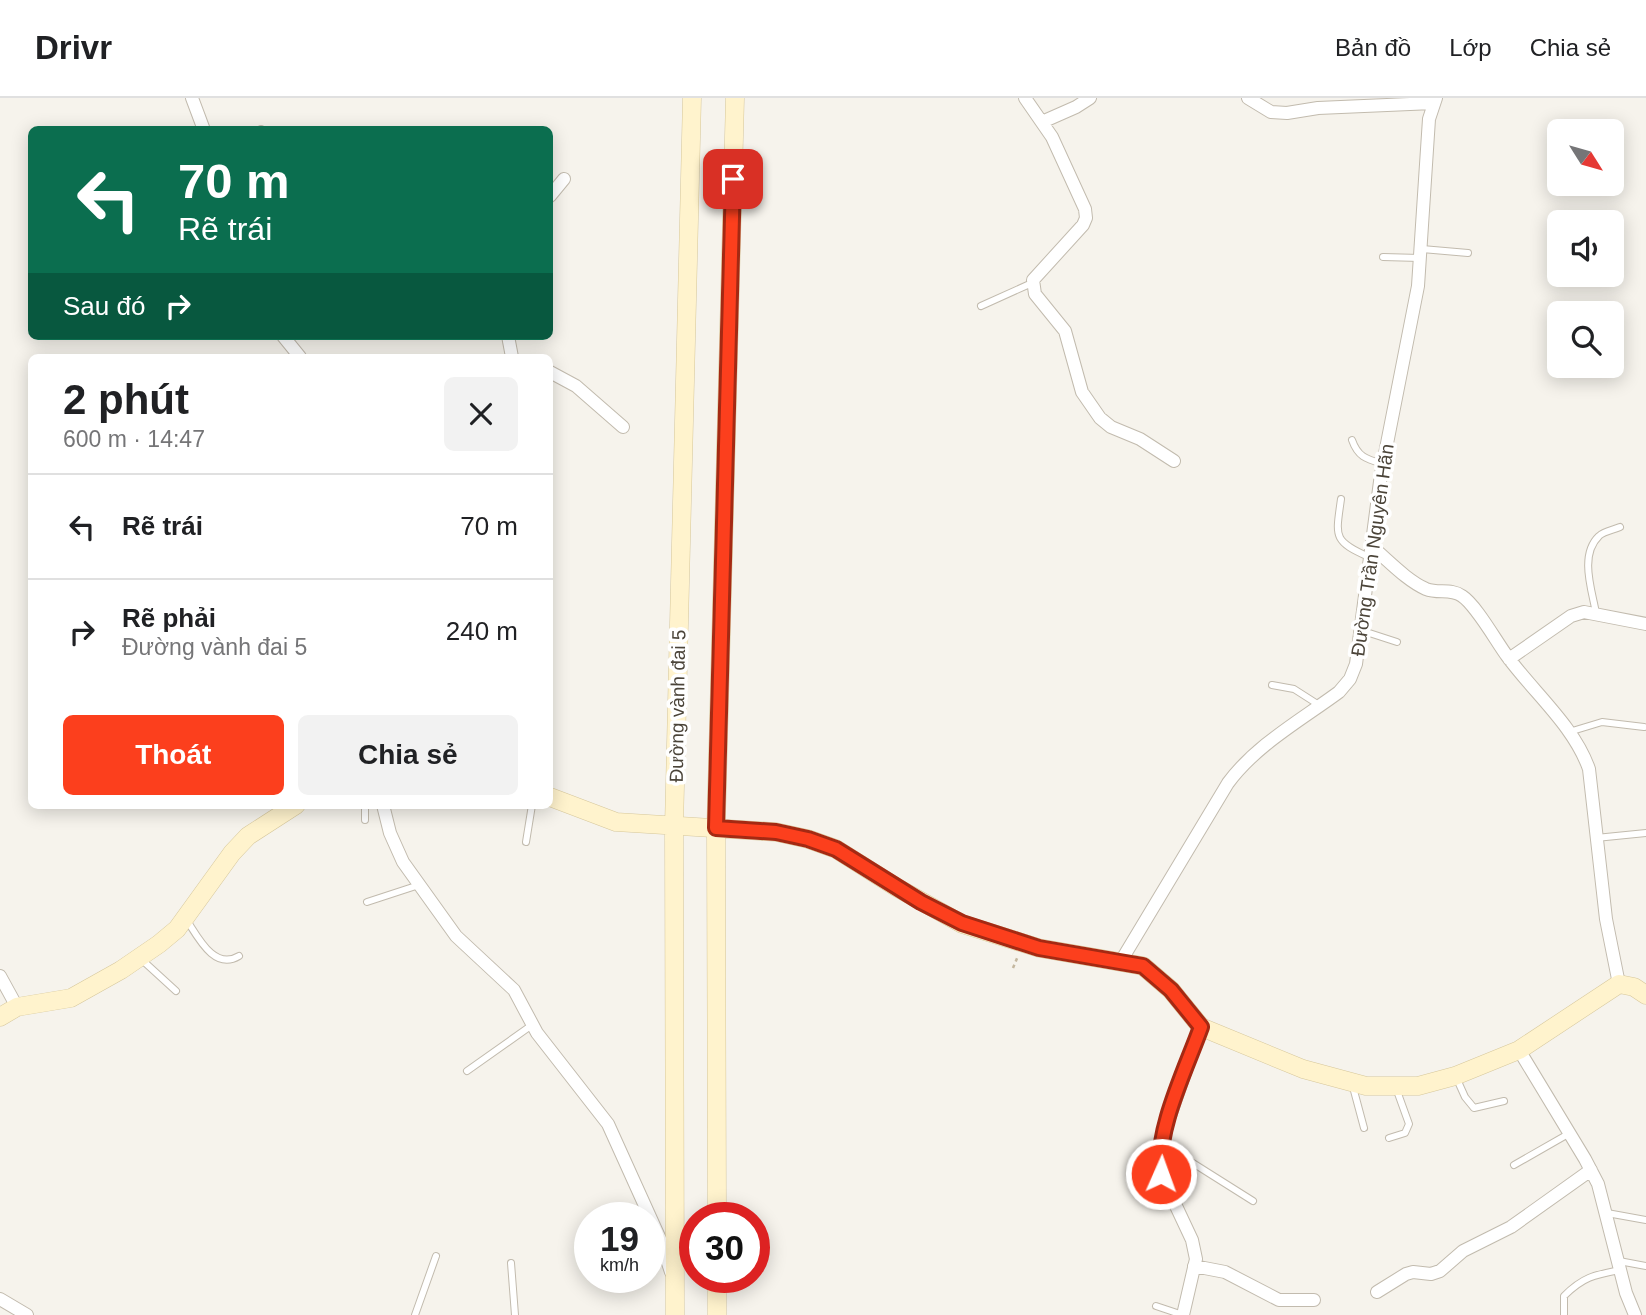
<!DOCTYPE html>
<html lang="vi">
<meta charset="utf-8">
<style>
:root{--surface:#fff;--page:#f2f2f2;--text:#202124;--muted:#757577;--line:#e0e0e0;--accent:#fc3f1d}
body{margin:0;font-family:Helvetica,sans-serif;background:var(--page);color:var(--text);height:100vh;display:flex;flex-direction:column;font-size:26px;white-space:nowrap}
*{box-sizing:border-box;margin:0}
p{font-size:23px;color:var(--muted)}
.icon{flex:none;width:38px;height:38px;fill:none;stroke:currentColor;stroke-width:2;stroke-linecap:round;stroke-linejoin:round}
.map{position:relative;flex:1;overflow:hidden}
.details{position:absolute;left:28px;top:256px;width:525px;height:455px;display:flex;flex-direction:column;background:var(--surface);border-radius:10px;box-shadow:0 4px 18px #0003}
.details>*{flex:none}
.guide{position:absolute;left:28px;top:28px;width:525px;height:214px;border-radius:10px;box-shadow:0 4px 18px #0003;background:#0b6e4f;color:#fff;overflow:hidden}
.needle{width:46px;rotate:127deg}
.tools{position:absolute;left:1547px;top:21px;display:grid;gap:14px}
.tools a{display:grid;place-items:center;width:77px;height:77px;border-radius:10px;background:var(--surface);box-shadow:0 4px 18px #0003;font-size:35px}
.speed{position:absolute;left:574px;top:1104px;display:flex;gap:14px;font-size:35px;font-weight:700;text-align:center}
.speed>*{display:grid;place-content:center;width:91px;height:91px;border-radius:50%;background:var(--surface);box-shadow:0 4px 18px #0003;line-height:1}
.speed small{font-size:18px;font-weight:400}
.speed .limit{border:10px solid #d22;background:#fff;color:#111}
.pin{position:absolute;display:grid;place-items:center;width:60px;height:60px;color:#fff;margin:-30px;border-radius:14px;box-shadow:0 4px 10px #0006}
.me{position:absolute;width:77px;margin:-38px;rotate:2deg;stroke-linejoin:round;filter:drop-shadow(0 0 5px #0008)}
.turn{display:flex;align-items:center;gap:24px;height:147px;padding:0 35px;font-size:32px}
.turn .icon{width:91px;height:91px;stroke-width:2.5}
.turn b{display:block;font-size:49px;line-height:60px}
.then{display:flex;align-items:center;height:66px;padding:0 35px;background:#0003;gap:14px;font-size:26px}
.round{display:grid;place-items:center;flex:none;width:74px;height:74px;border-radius:10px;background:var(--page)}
.headline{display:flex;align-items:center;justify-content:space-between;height:119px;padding:0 35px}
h1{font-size:42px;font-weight:800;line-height:52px}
.button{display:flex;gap:14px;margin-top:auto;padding:14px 35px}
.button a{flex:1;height:80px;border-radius:10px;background:var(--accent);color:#fff;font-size:28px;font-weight:800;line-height:80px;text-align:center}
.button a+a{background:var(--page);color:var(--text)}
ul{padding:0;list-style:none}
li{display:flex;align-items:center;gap:21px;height:105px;padding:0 35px;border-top:2px solid var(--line)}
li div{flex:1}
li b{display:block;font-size:26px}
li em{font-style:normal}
header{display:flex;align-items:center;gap:42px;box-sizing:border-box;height:98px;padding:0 35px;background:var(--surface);border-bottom:2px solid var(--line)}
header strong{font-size:33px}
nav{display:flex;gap:38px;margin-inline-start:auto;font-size:24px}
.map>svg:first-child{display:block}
</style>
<header>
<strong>Drivr</strong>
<nav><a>Bản đồ</a><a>Lớp</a><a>Chia sẻ</a></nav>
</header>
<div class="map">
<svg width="1646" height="1217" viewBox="0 0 1646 1217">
<rect width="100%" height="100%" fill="#f6f3ec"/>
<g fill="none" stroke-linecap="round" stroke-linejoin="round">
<defs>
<path id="lane" d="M261 32V31
M1422 151 1468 155
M1383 159 1420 160
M981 208 1032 185
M1352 342C1358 359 1366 361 1383 366
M1341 401C1336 438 1332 443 1369 459
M1596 515C1592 492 1579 457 1599 438 1604 433 1613 432 1620 429
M1360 532 1397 544
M1272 587 1294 591 1319 607
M1569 634 1602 624 1644 629
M365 707V722
M1596 740 1646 735
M526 744 532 707
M367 804 419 787
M186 821C198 839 214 873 239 858
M141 861 176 893
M467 973 532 927
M1456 979 1465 999 1474 1010 1504 1003
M1353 989 1364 1030
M1389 1040 1405 1035 1409 1026 1396 990
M1161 1045 1253 1103
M1514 1067 1570 1035
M1607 1115 1646 1122
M1619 1163 1646 1168
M511 1165 515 1217
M1156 1208 1183 1217
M415 1217 436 1158
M1564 1217V1198C1583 1179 1594 1177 1620 1172"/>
<path id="street" d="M192 0 204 32
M1025 0 1052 39 1085 111 1086 120 1083 127 1033 182 1035 196 1065 233 1082 294 1100 320 1111 329 1140 341 1174 363
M1248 0 1271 14 1287 15 1318 10 1433 5
M1042 24 1076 9 1090 0
M550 98 564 81
M283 238 300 259
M508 238 512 259
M550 274 576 288 623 329
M1371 448C1388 462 1406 482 1426 491 1438 496 1451 490 1462 498 1476 507 1496 543 1507 558 1534 595 1574 628 1589 671L1606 821 1619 886
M1509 561 1571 518 1584 514 1646 526
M383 707 390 735 403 764 456 838 514 892 537 935 608 1026 660 1141 671 1174
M1121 863 1228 685C1256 647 1301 622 1339 594L1350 581 1356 566 1381 376 1418 188 1429 21 1436 0
M0 878 17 909
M1519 952 1585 1061 1598 1086 1626 1195 1635 1217
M1194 1168 1225 1174 1279 1202H1314
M1377 1194 1406 1176 1413 1174 1431 1176 1440 1173 1463 1153 1511 1129 1591 1072
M0 1201 27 1217
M1183 1217 1196 1161 1192 1142 1161 1076 1158 1057 1163 1038 1201 929"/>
<path id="secondary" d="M550 699 616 724 776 734 808 741 836 751 896 789 962 826 1039 850 1143 868 1171 892 1201 929 1303 971 1366 988H1418L1455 978 1519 952 1619 886 1634 889 1646 897
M0 919 17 909 71 900 121 872 159 846 177 831 232 755 248 738 296 707
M717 1120 716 730 735 0
M675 1217 674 728 692 0
M717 1217V1180"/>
</defs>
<!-- lane casing -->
<use href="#lane" stroke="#c2bbae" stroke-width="8"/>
<!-- street casing -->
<use href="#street" stroke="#c2bbae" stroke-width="14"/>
<!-- secondary casing -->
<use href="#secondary" stroke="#d6c79b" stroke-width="19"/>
<!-- path -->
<path stroke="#c4b79f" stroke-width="2.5" stroke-dasharray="3.5 3.5" stroke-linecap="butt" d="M1013 870 1018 858"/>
<!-- lane -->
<use href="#lane" stroke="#fff" stroke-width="6"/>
<!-- street -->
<use href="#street" stroke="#fff" stroke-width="12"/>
<!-- secondary -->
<use href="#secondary" stroke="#fff3cd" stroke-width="18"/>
</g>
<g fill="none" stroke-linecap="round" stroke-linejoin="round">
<defs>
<path id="route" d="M733 81 716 730 776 734 808 741 836 751 921 804 962 825 1039 850 1143 868 1171 892 1201 929C1186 971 1155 1033 1161 1076"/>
</defs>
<!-- route casing -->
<use href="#route" stroke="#a42913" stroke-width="18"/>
<!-- route -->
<use href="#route" stroke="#fc3f1d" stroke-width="12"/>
</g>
<g text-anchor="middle" stroke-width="7" stroke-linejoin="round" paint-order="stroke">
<!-- street labels -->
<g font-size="19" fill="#4b4439" stroke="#fff">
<text transform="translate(1372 452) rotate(-82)" y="7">Đường Trần Nguyên Hãn</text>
<text transform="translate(677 608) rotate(-89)" y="7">Đường vành đai 5</text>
</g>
</g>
</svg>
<div class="tools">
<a><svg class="needle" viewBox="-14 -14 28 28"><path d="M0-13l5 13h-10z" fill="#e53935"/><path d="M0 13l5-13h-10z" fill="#757577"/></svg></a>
<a><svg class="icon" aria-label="sound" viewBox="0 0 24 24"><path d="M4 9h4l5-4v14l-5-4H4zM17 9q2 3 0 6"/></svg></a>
<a><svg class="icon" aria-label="search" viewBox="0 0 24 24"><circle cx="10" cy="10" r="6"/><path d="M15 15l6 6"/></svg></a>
</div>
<div class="speed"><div>19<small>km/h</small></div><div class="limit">30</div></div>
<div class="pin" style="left:733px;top:81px;background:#d93025"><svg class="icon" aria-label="arrive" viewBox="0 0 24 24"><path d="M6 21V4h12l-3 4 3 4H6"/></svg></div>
<svg class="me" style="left:1161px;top:1076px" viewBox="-20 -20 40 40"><circle r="17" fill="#fc3f1d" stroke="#fff" stroke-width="3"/><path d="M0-11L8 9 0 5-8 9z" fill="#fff"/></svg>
<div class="guide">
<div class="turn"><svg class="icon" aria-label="left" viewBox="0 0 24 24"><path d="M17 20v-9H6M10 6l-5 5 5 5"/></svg><div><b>70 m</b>Rẽ trái</div></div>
<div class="then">Sau đó<svg class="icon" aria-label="right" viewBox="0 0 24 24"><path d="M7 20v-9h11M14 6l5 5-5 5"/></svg></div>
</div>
<section class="details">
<div class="headline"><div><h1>2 phút</h1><p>600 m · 14:47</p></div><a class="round"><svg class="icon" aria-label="close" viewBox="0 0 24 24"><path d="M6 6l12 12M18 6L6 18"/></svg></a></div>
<ul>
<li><svg class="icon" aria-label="left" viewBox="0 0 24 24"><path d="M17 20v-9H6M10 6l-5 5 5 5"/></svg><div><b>Rẽ trái</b></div><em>70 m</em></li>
<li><svg class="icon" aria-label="right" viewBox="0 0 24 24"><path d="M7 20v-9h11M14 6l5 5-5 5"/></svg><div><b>Rẽ phải</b><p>Đường vành đai 5</p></div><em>240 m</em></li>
</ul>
<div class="button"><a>Thoát</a><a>Chia sẻ</a></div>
</section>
</div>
